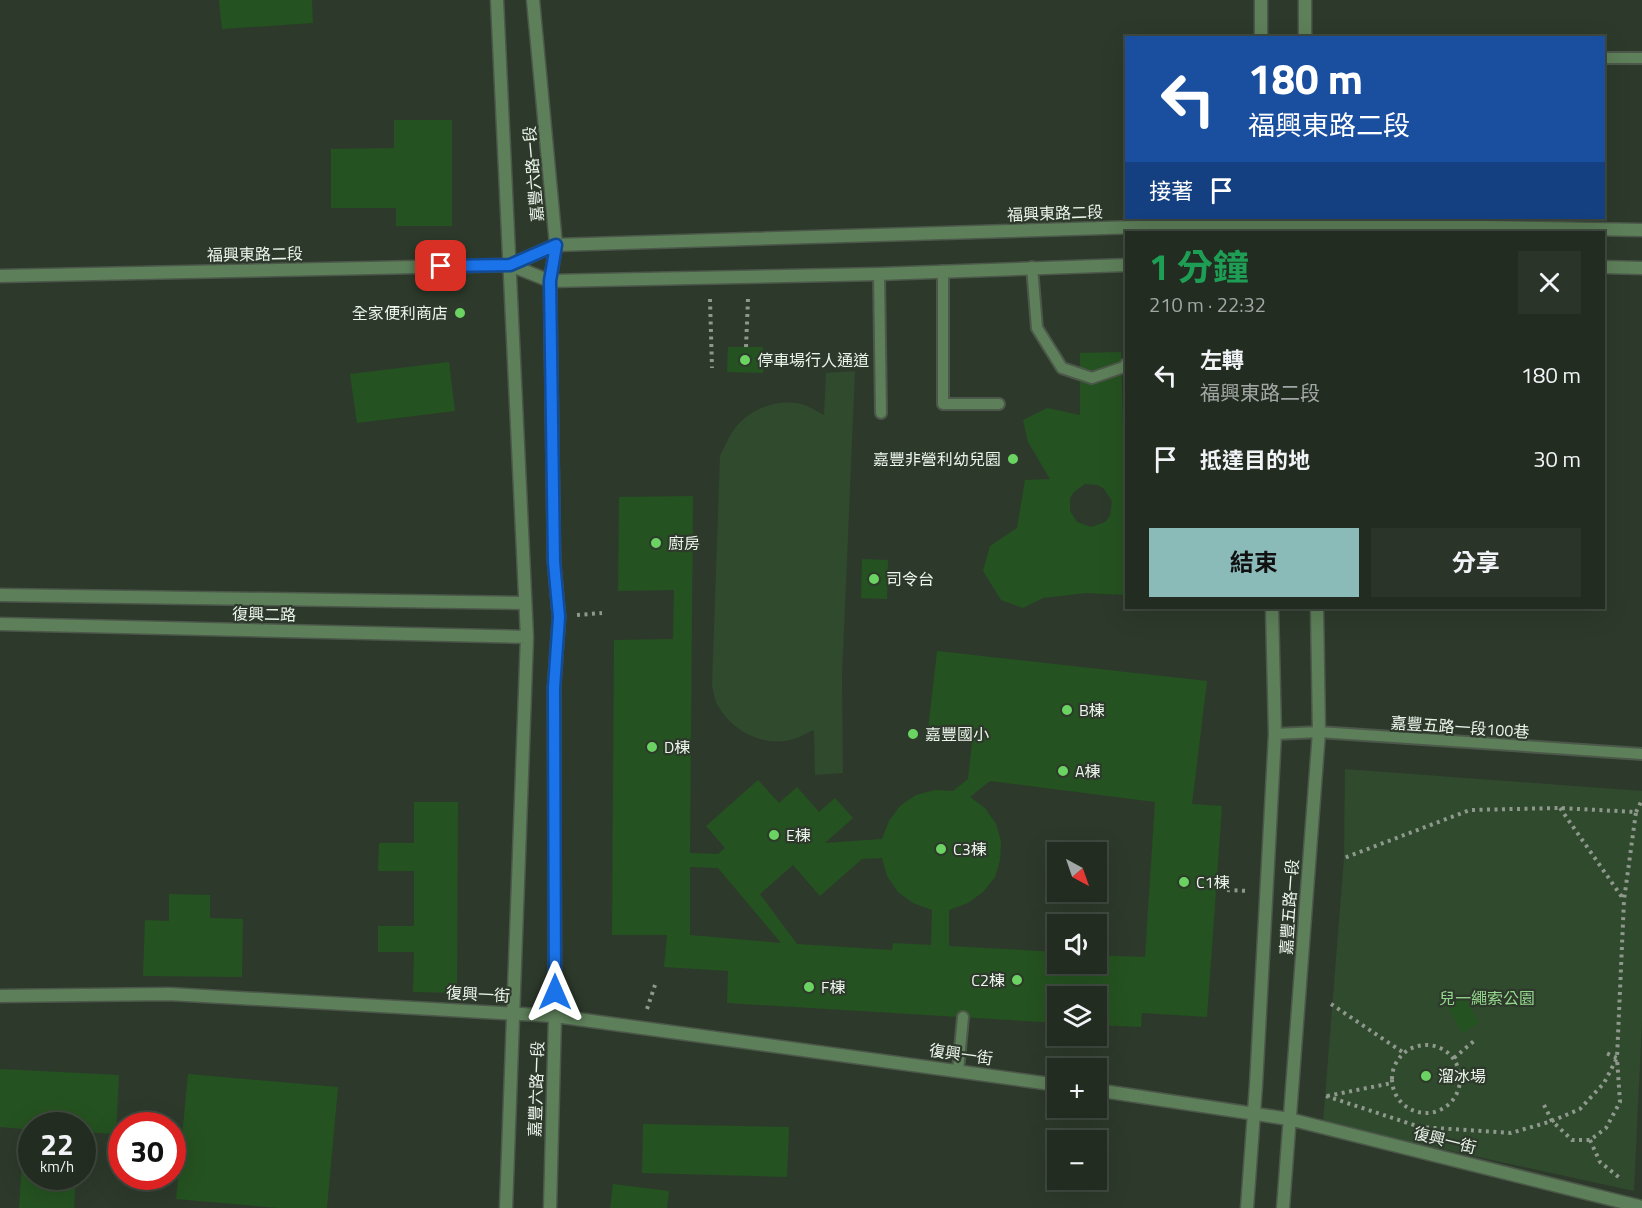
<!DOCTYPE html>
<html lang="zh-TW">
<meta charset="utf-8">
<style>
:root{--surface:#222c20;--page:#2a3429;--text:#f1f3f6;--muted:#a2a7a5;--line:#3f483e;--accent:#8bbbb9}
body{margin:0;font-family:"Titillium Web","Noto Sans TC",sans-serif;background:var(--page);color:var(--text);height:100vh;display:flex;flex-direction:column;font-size:22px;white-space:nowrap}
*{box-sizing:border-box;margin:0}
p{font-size:20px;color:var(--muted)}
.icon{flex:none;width:33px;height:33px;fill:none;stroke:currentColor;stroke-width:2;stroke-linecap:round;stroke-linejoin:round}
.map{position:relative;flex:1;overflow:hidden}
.sheet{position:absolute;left:1125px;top:231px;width:480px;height:378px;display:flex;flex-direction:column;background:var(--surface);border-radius:0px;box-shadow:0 6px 24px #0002,0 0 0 2px var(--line)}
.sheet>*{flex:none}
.banner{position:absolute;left:1125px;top:36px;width:480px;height:183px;border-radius:0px;box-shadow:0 6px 24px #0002,0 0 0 2px var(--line);background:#1a4fa0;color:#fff;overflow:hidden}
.needle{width:39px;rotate:140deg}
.tools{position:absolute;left:1047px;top:842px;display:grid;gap:12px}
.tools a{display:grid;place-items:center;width:60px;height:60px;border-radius:0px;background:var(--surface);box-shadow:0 6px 24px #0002,0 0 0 2px var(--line);font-size:30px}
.speed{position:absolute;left:18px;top:1112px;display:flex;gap:12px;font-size:30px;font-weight:700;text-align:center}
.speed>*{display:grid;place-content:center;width:78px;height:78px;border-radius:50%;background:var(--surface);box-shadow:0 6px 24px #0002,0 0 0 2px var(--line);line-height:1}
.speed small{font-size:15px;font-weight:400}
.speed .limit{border:9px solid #d22;background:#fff;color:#111}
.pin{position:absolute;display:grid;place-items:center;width:51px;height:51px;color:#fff;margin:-26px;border-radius:12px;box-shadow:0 3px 9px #0006}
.me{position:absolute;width:66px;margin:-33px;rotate:0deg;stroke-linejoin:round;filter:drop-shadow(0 0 4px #0008)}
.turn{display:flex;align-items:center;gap:21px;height:126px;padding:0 24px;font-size:27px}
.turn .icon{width:78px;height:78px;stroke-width:2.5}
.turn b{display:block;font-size:42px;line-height:51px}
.then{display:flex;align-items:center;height:57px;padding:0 24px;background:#0003;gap:12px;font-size:22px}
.round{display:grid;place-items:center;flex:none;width:63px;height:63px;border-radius:0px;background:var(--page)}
.head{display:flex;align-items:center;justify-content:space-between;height:102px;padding:0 24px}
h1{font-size:36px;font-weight:700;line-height:45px;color:#1e9e55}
.cta{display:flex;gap:12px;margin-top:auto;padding:12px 24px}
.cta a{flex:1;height:69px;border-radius:0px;background:var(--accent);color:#111;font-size:24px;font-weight:700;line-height:69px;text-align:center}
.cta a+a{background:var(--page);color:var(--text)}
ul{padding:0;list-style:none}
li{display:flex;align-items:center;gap:18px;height:84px;padding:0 24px}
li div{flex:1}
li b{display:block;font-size:22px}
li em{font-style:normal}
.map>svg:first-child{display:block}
</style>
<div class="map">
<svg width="1642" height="1208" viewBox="0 0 1642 1208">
<rect width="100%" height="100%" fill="#2d3a2b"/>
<!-- green -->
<path fill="#304a2d" d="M855 371 842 676 843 773 815 775 814 730C808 732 803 736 797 738 766 749 732 732 717 704 714 699 714 692 712 686L720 456C724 448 728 438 733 431 748 408 782 396 807 406 813 409 818 412 824 415L826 373Z
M1345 769 1642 791V1021L1634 1191 1323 1123 1344 858Z"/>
<!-- building -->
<path fill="#255221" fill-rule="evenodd" d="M219 0H312L313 23 222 29Z
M394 120H452V226H396V208H331V149L394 148Z
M728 347H763V373L727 372Z
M1121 352 1123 422 1126 423V530L1123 538 1126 539V595L1086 593 1043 598 1023 608 1001 600 983 571 990 546 1017 528 1025 480 1050 479 1028 442 1023 420 1047 408 1080 415V353ZM1085 484 1098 485 1104 489 1112 501 1110 516 1105 522 1091 527 1077 522 1070 511V498L1074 492Z
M449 362 455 411 357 423 350 374Z
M693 496 690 853 718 854 725 848 706 826 758 780 779 803 797 787 819 812 835 798 853 818 825 843 882 839 889 821 900 806 916 795 935 790 953 791 968 779 972 743 927 738 937 651 1207 681 1192 804 1222 806 1207 1017 1142 1013 1141 1027 1096 1025V996H1058V1023L727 1003 728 971 664 967 667 935H612L614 640 673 639 674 590 618 591 619 497ZM990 781 1155 802 1145 957 1096 955V963H1058V952L949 946V910L968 903 983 892 995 877 1000 860 1001 841 996 824 985 808 970 797ZM882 858 887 876 898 892 913 903 932 910 931 945 893 943 892 950 797 944 760 894 793 865 820 896 862 859ZM690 867 718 868 781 943 690 935Z
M862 559 888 560 887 599 861 598Z
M414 802H458L457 993 413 992 414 952H378V926H414V871H378L379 843H414Z
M169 894 210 895V918L243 919 242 977 143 976 145 920 169 921Z
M1463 995 1479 1023 1462 1033 1447 1005Z
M0 1069 119 1075 116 1134 82 1132V1125H32V1176H76L74 1208H19L24 1129 0 1127Z
M188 1074 338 1087 327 1208H278L176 1199Z
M643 1124 789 1127 787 1177 642 1173Z
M613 1184 669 1191 667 1208H610Z"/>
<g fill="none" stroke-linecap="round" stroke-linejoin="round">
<defs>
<path id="service" d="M1604 58H1642
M1032 267 1037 328 1062 368 1092 378 1124 367 1126 364
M943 271V404H999
M879 274 881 413
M1275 734 1319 732 1642 754
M958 1071 963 1017"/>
<path id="minor" d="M497 0 527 637 506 1208
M533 0 556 245 550 281 554 562 559 617 554 688 555 1016 550 1208
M1261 0V38
M1305 0V38
M510 265 550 281 879 274 1126 265
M1604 267 1642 268
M0 276 510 265 556 245 1265 223 1642 230
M0 595 525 603
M0 624 527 637
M0 996 169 994 555 1016 1058 1085
M1096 1090 1289 1119 1642 1207
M1247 1208 1256 1085 1275 734 1272 608
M1283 1208 1319 732 1317 608"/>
</defs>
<!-- service casing -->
<use href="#service" stroke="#4c584a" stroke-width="14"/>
<!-- minor casing -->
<use href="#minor" stroke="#4c584a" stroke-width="15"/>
<!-- path -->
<path stroke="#8e988c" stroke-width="4" stroke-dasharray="3 4.5" stroke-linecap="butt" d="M710 299 712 368
M746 347 748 299
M577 615 602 613
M1560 808 1624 900
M1636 812 1642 800
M1227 890 1248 891
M1331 1004 1404 1053
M647 1009 655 985
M1392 1079a34 34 0 1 1 68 0a34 34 0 1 1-68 0Z
M1454 1058 1475 1040
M1326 1096 1420 1127 1511 1133 1552 1121 1580 1109 1604 1083 1617 1058 1624 900 1636 812 1560 808 1470 810 1344 858
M1327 1096 1392 1083
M1544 1105 1552 1121 1572 1140H1590L1606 1128 1620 1102 1617 1058 1604 1052
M1590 1140 1600 1162 1621 1179"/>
<!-- service -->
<use href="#service" stroke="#5d7f59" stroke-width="10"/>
<!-- minor -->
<use href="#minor" stroke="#5d7f59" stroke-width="12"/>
</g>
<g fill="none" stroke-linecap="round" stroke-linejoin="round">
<defs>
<path id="route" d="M441 266 510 265 556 245 550 281 554 562 559 617 554 688 555 992"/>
</defs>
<!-- route casing -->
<use href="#route" stroke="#114b97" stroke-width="15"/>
<!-- route -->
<use href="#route" stroke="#1a73e8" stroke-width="10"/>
</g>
<!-- markers -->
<g fill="#6bd362" stroke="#2d3a2b" stroke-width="2">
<circle cx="460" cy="313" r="6"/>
<circle cx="745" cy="360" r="6"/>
<circle cx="1013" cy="459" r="6"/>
<circle cx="656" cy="543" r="6"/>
<circle cx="874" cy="579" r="6"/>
<circle cx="1067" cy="710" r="6"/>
<circle cx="913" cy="734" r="6"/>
<circle cx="652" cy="747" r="6"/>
<circle cx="1063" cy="771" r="6"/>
<circle cx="774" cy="835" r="6"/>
<circle cx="941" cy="849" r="6"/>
<circle cx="1184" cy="882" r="6"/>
<circle cx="1017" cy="980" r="6"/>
<circle cx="809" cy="987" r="6"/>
<circle cx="1426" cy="1076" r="6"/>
</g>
<g text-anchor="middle" stroke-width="4.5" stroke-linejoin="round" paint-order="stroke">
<!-- street labels -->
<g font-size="16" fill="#ecf4eb" stroke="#2d3a2b">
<text transform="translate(533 174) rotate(-95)" y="6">嘉豐六路一段</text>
<text transform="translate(1055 213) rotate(-2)" y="6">福興東路二段</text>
<text transform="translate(255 254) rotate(-1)" y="6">福興東路二段</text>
<text transform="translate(264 614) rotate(1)" y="6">復興二路</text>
<text transform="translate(1460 727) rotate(4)" y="6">嘉豐五路一段100巷</text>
<text transform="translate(1289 907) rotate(-86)" y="6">嘉豐五路一段</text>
<text transform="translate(478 994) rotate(3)" y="6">復興一街</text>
<text transform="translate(961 1054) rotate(8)" y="6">復興一街</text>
<text transform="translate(536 1089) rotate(-88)" y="6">嘉豐六路一段</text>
<text transform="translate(1445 1140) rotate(14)" y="6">復興一街</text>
</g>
<!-- poi labels -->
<g font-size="16" fill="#ecf4eb" stroke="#2d3a2b" text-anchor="start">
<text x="448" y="319" text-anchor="end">全家便利商店</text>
<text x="757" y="366">停車場行人通道</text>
<text x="1001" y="465" text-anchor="end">嘉豐非營利幼兒園</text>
<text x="668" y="549">廚房</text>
<text x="886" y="585">司令台</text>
<text x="1079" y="716">B棟</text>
<text x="925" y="740">嘉豐國小</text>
<text x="664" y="753">D棟</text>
<text x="1075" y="777">A棟</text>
<text x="786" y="841">E棟</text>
<text x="953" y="855">C3棟</text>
<text x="1196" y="888">C1棟</text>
<text x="1005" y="986" text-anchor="end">C2棟</text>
<text x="821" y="993">F棟</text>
<text x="1438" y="1082">溜冰場</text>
</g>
<!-- park labels -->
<g font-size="16" fill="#94d78d" stroke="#2d3a2b">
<text x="1487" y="1004">兒一繩索公園</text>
</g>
</g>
</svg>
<div class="tools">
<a><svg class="needle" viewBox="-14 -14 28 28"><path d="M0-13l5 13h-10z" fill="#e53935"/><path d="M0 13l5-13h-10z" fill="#a2a7a5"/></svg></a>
<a><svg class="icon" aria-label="sound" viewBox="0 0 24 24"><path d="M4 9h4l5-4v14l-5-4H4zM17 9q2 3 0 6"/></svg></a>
<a><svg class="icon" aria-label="layers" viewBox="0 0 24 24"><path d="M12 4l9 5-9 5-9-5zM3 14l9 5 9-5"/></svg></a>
<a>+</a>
<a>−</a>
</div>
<div class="speed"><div>22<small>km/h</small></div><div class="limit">30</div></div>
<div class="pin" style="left:441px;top:266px;background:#d93025"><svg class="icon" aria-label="arrive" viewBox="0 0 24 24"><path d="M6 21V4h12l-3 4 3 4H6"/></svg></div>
<svg class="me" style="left:555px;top:992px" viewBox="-20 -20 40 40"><path d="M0-17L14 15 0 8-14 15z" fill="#1a73e8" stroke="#fff" stroke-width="4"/></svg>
<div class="banner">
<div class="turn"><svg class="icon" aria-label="left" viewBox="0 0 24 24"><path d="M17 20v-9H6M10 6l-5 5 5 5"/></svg><div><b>180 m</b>福興東路二段</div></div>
<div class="then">接著<svg class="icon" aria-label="arrive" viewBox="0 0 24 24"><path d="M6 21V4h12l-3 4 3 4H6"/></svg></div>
</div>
<section class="sheet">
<div class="head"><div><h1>1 分鐘</h1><p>210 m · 22:32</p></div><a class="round"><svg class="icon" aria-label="close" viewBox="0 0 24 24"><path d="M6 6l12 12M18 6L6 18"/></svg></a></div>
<ul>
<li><svg class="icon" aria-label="left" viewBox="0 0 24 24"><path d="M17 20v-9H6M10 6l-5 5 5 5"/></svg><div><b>左轉</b><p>福興東路二段</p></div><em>180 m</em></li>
<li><svg class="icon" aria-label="arrive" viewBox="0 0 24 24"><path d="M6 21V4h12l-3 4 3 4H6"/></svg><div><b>抵達目的地</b></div><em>30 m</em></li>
</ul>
<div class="cta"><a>結束</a><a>分享</a></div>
</section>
</div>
